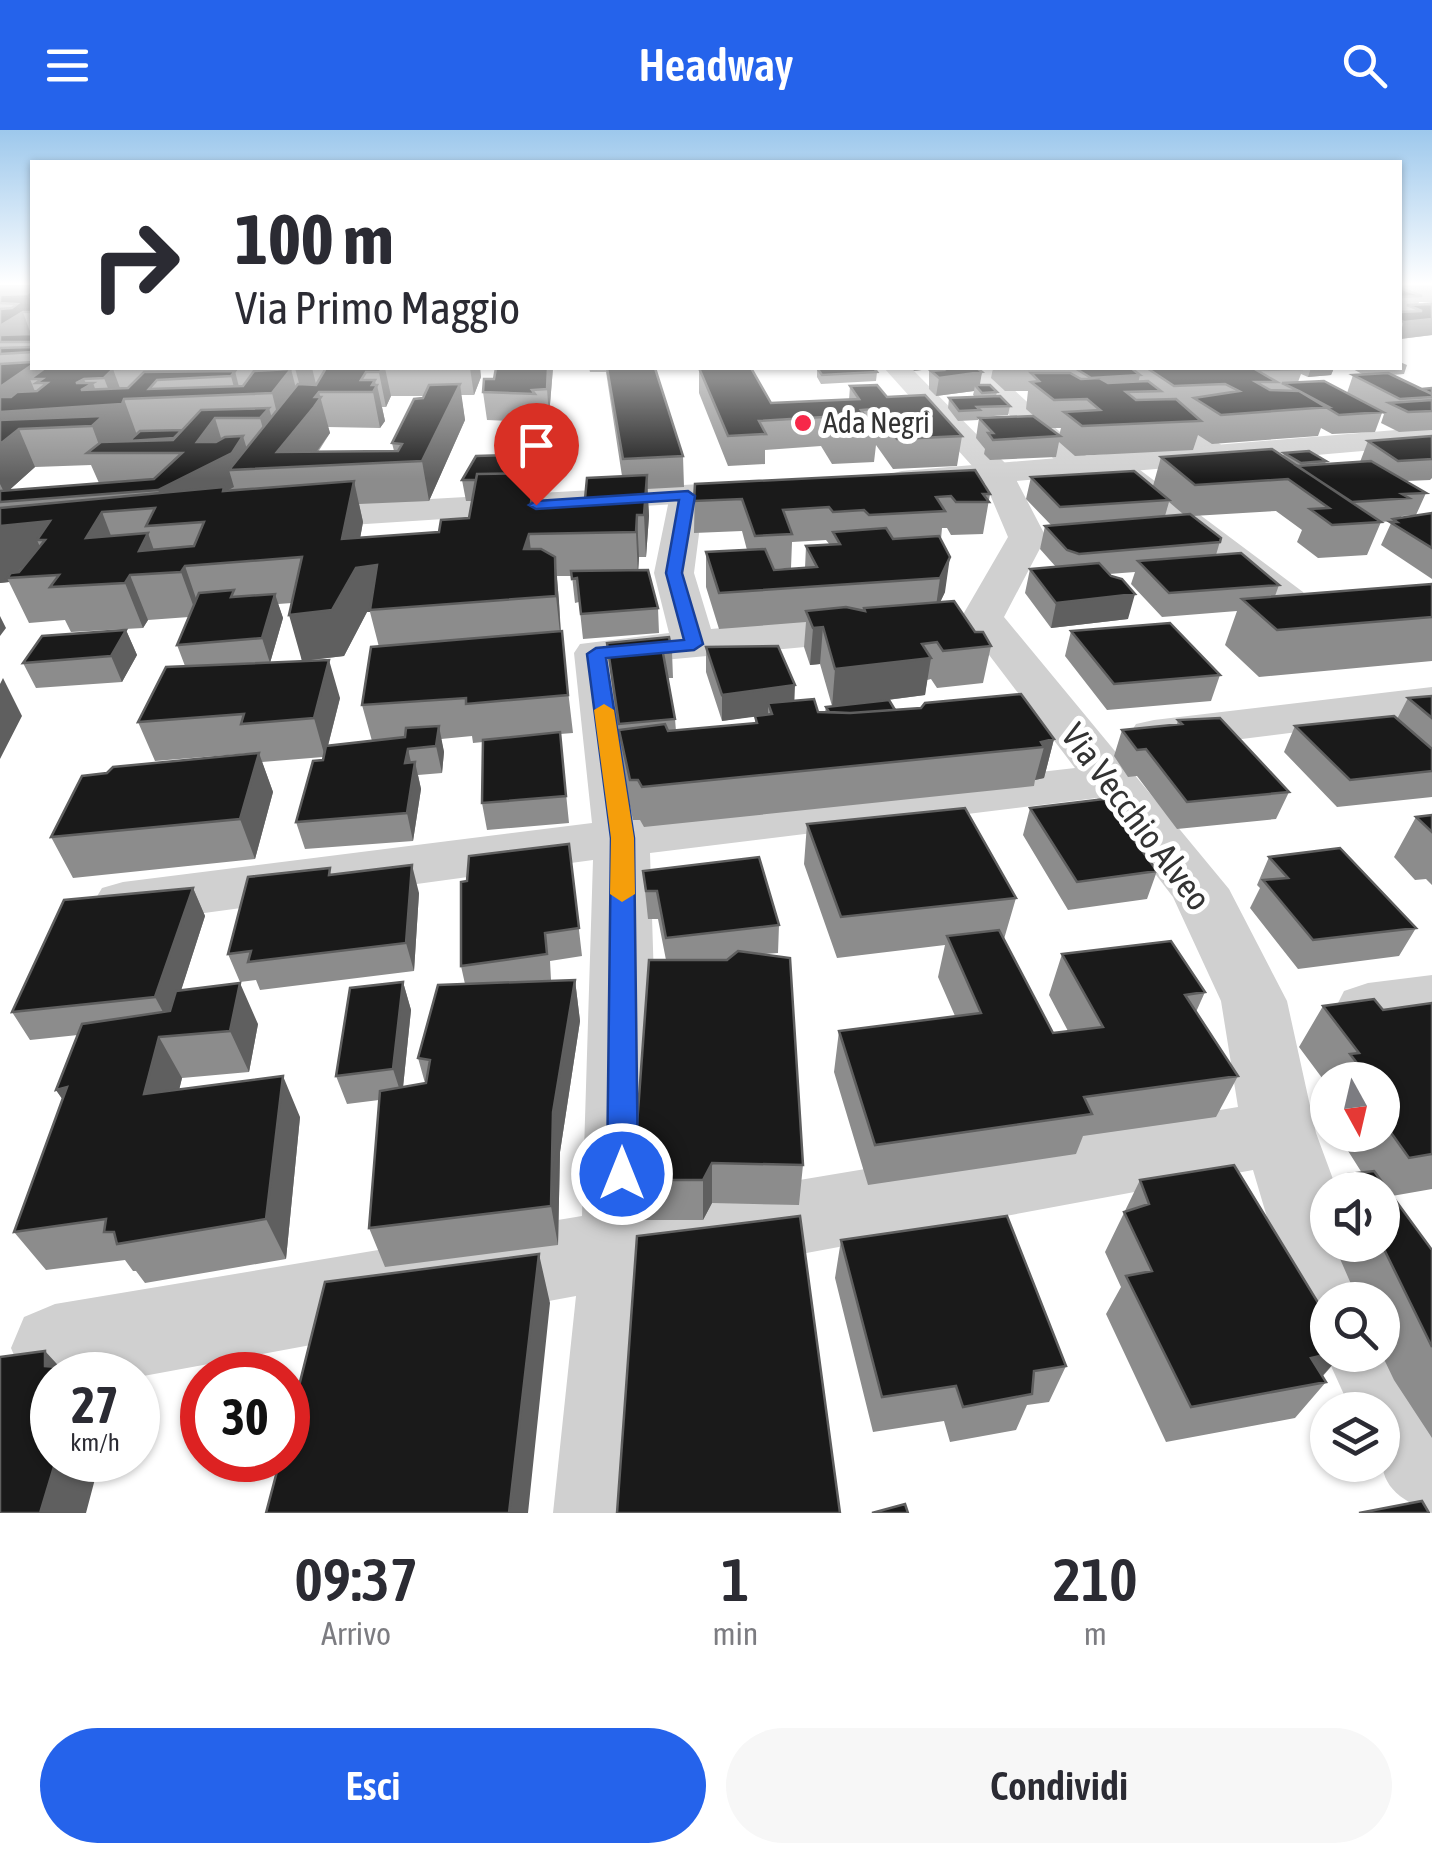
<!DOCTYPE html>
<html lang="it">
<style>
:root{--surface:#fff;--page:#f7f7f7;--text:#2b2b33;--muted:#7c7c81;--accent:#2563eb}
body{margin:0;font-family:"Asap Condensed",sans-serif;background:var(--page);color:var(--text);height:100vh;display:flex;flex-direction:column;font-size:38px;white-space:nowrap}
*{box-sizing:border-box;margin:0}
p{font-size:32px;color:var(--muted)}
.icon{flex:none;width:55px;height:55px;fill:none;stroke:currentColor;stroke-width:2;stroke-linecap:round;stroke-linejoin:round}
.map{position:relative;height:1383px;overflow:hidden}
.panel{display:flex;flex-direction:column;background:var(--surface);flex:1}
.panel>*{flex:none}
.top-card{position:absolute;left:30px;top:30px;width:1372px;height:210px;border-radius:0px;box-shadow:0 2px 8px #0004;background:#fff;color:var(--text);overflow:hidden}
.needle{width:65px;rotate:172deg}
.fabs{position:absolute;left:1310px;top:932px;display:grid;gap:20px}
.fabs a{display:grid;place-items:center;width:90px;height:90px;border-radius:50%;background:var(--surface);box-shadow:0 2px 8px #0004;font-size:50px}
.speed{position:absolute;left:30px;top:1222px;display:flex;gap:20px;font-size:50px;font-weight:700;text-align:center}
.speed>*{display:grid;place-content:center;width:130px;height:130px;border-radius:50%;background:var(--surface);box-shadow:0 2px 8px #0004;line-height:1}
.speed small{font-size:25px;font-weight:400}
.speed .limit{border:15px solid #d22;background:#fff;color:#111}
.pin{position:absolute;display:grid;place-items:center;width:85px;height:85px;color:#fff;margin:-102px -42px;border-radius:50% 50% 50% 0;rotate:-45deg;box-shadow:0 0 10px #0007}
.pin .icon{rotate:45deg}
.me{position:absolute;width:110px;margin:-55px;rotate:0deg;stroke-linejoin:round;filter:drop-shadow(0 0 8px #0008)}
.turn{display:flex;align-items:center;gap:35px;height:210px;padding:0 40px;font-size:45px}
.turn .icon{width:130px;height:130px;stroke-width:2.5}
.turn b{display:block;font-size:70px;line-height:85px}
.eta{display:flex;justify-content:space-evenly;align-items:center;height:170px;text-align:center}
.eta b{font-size:60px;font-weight:600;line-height:70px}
.primary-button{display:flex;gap:20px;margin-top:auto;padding:20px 40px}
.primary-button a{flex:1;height:115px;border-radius:60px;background:var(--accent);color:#fff;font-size:40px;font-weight:600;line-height:115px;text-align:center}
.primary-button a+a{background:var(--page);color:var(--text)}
header{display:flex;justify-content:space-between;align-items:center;height:130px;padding:0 40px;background:var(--accent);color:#fff;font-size:45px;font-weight:600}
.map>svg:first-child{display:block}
</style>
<header><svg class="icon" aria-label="menu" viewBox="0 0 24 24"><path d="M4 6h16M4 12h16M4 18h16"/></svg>Headway<svg class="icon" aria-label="search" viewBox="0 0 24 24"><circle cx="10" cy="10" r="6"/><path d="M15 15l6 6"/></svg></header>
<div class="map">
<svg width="1432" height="1383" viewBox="0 0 1432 1383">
<rect width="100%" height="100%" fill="#fff"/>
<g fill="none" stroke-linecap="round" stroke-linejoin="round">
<!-- minor -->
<path fill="#d0d0d0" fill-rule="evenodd" d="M884 238H911L1010 338 1046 407 1004 487 1229 759 1287 871 1316 1003 1337 1060H1328V1115H1357L1381 1170H1328V1207L1309 1200 1286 1151 1253 1040 661 1150 651 1383H553L576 1166 138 1247 52 1245V1261L24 1249 11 1218 24 1187 55 1174 582 1086 593 730 123 794 102 788 93 773 102 758 123 752 592 693 574 523 580 514 669 503 654 443 670 365 675 358 687 355 699 358 704 365 694 443 711 499 880 484 895 488 901 497 895 506 880 510 620 534 646 687 1075 638 961 488 1008 407 983 348ZM1097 668 1173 767 1221 871 1238 977 661 1073 650 723Z
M962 238H990L1096 335 1100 328H1124L1303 462 1309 471 1303 480 1288 483 1273 480 1097 337 1093 344H1069Z
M1086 238H1116L1235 325 1230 332H1208Z
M1432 557V585L1154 620 1136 616 1129 605 1136 594 1154 590Z
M1432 845V897L1368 905 1344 897 1335 879 1344 861 1368 853Z
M1382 1186 1401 1194 1432 1245V1383C1371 1358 1382 1338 1382 1280H1351L1326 1225 1328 1221V1225H1382Z"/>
<!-- tertiary -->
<path fill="#d0d0d0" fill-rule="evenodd" d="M1432 297V315L902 361 890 358 885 351 890 344 902 341Z
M771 350 783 353 788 360 783 367 288 399 275 396 270 388 275 380 288 377Z"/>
</g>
<!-- wall -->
<path fill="#8c8c8c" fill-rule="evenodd" d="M0 155H32V238H480L481 247 474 265H461L465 290 429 371 359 374 363 392 360 408 439 402 469 388 472 371H466L462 350 540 324 543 345 540 354H536L538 373 579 372 622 346 606 242H590L589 238H751L771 273 849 270 850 256 887 267 962 306 957 336 893 339 876 315 874 332 832 334 821 316 765 320V334L728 336 699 263V238L656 240 683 326 684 357 647 359 649 386 646 427H639L638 440 658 478 659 503 583 509 579 472 575 473 572 446H557L561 501 573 603 560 604 569 693 487 700 482 673 483 612 473 613 472 606 441 609 444 622 442 643 418 645 421 659 413 711 305 719 296 692 323 627 262 632 273 662 255 729 73 748 51 707 107 643 252 623 155 631 138 592 185 536 177 515 189 487 148 490 143 498 71 502 65 490 29 493 9 452 0 453ZM391 266H424L392 313 394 321 318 322 330 303 328 297 380 298 385 291 382 277H386ZM91 335 99 353 8 361 35 337ZM292 473 302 531 344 526 367 482H370L379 517 362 575 372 611 328 616 340 568 270 533 283 488 278 474Z
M1400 155H1432V173L1419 172 1418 175 1432 205 1400 209Z
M1400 232 1407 235 1404 244 1392 245 1421 259 1432 258V300L1399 302 1381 293 1384 284 1382 283 1375 302 1332 304 1321 298 1318 306 1212 314 1198 305 1193 320 1075 326 1059 312 1056 327 990 330 984 324 985 319 976 308 979 288 1034 286 1026 279 1028 261H1005L991 248 993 238H1334L1331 245 1308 247 1301 244 1298 252 1347 263 1353 245H1364L1351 238H1400ZM1050 298H1061L1059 306Z
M553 238 549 286 537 287 538 292 487 290 483 262 494 249Z
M817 238 877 242 876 251 821 254 817 247Z
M910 238H977L982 242 979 255 997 262 996 266 1010 276 1008 285 979 287 978 290 958 291 948 278 949 268 975 267 973 265 974 261 936 266 929 259V239L914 241Z
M1432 306V348L1430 350 1406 351 1426 363 1416 385 1402 386 1401 387 1432 383V449L1381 415 1392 391 1381 392 1367 425 1318 428 1297 412 1302 400 1276 381 1193 386 1221 408 1216 425 1279 455 1275 466 1432 454V531L1259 547 1225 515 1237 481 1162 487 1131 454 1135 442 1109 444 1128 489 1051 498 1025 463 1030 439 1056 437 1040 419 1045 396 1051 395 1026 369 1031 347 1153 356 1161 327 1283 326 1284 323 1326 331 1325 334 1360 332 1368 311ZM1169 372 1183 384 1165 386Z
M695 354 990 364 983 404 951 405 947 398H942L941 409 945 462 940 472 975 502 991 516 983 553 937 558 931 549 927 550 925 565 880 571 895 580 1054 609 1044 648 1035 650 1034 656 644 697 640 690H633L622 639 607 513 672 522 673 548H668L675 589 676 601 755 593V586L722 591 706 542V517L794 571 818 582H825L826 577 832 576 820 534 810 535 804 517 806 492 719 499 706 457V422L747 420 742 401 694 403ZM826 410 830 415 806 416 805 438 774 440 773 439 791 438 792 412Z
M126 500 137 525 122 552 36 558 23 533Z
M1071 501 1220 545 1211 571 1107 580 1065 526Z
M1432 566V667L1337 677 1284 622 1295 596 1397 589 1408 568Z
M1178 590 1289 662 1276 689 1177 699 1137 646 1128 647 1114 626 1122 600 1177 594Z
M1030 678 1157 741 1147 769 1068 780 1023 705Z
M1432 685V755L1426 749 1415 750 1394 727 1416 687Z
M807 694 1016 768 1004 809 1053 903 1068 901 1049 865 1062 824 1205 862 1196 882 1238 946 1216 987 1083 1006 1076 1024 868 1055 834 942 839 901 955 886 938 847 945 815 837 828 804 734Z
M569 714 582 826 550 831 551 850H575L580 891 560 1022 558 1115 385 1137 369 1098 379 970 347 974 336 946 403 852 411 880 403 957 425 953 418 928 465 854 461 836 467 751Z
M1269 727 1416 798 1399 826 1298 839 1250 778 1260 758 1257 755Z
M643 741 779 795 778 823 764 824 803 1035 799 1075 712 1073 703 1090H636L633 1050 666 830 658 789H648Z
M332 744 419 763 414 841 260 860 256 850 240 852 228 824Z
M193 758 205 786 181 860 258 894 249 942 182 948 179 960 300 987 286 1129 145 1153 136 1141H133L125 1130 46 1140 14 1102 63 970 56 960 78 905 30 910 12 882Z
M1432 873V1059L1392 1066 1432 1120V1308L1394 1250 1382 1225V1170H1358L1334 1115H1382V1060H1337L1348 1044 1362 1043 1338 1005H1382V950H1328V956L1299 917 1323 876 1383 880Z
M1140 1050 1341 1225 1323 1246 1326 1252 1295 1288 1166 1312 1106 1184 1121 1157 1105 1122Z
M1328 1074V1101L1320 1084Z
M841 1110 1066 1236 1049 1272 1027 1275 1016 1300 950 1312 944 1291 873 1302 835 1148Z"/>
<!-- shaded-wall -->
<path fill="#5f5f5f" d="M0 155H32V170L0 173Z
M23 182 32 207 0 212V196Z
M1432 189V205L1400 209V203L1404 192Z
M32 235V238H40L46 253 42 249H30L40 274 84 249 87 256 93 253 101 275 114 274 104 248 113 239 137 305 135 310 102 323 92 296 19 299 35 337 5 364 0 354V257Z
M295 238H312L316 254 303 268Z
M378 238H385L391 266 386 277Z
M470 238H480L481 247 474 265Z
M548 238H553L549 286 547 259Z
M914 238H930L929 239 914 241Z
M1311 238H1334L1331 245 1308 247Z
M291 239 300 274 281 300 272 263Z
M235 241 241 265H236L231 246Z
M982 242 979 260 975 255 974 261 936 266 939 248Z
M1140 245 1136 262H1126L1091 248Z
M375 250 376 257 377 255 385 291 380 298 373 262 372 255Z
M460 254 465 290 429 371 422 331Z
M319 262 330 303 306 336 277 322Z
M269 278 277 306 268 317 260 288Z
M215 288 224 318 243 306 252 336 229 340 234 357 170 392 158 360Z
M540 324 543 345 540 354 537 333Z
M534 343 539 383 531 373Z
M647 345 649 386 646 427 644 385Z
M354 351 363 392 354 442 356 438 377 435 370 482H367L344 526 302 531 289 485 342 409Z
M102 382 118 424 86 408Z
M637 385 639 427 638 445 636 402Z
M50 391 45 410H37L48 435 21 438 13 448H7L9 452 0 453V396Z
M148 403 162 443 139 421Z
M529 404 534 447 524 419Z
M555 427 559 471 561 512 556 466Z
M950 427 945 462 935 483 940 448Z
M185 436 200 480 197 486 181 442Z
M130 445 148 490 143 498 125 453Z
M275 464 283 488 270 533 262 508Z
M1135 464 1128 489 1051 498 1056 473Z
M0 486 6 498 0 506Z
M823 497 820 534 810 535 813 498Z
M126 500 137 525 122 552 111 526Z
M931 528 925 565 832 577 835 539Z
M329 530 340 568 325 627 314 588Z
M3 548 22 586 0 629V554Z
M795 555 794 581 768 573V585L722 591V565Z
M439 596 444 622 442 643 436 616Z
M1054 609 1044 648 1035 650 1044 617 1041 612Z
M408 619 413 641 415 632 421 659 413 711 407 683 405 633Z
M259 623 273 662 255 729 240 689Z
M412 735 419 763 414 841 406 813Z
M193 758 205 786 170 895 155 867Z
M575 850 580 891 560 1022 558 1115 551 1076 553 982Z
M403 852 411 880 402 967 393 939Z
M240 853 258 894 249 942 230 901Z
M159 907 182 948 168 1005 144 964Z
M283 946 300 987 286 1129 266 1089Z
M67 957 84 1000 56 960Z
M712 1033V1073L703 1090V1050Z
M539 1124 550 1173 528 1383H509Z
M45 1221 67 1245 45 1236Z
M1328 1224V1225H1341L1315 1254 1311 1228Z
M56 1330H100L86 1383H40Z"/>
<!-- building -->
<path fill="#1a1a1a" stroke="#5f5f5f" stroke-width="2.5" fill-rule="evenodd" d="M32 158V182H23L0 196V179L12 178 17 174 0 173V165L27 164Z
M1400 158 1422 166 1400 167Z
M1432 174V189L1404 192 1400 190V182L1422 181 1407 175Z
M32 204V212H0V205Z
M32 217V222L0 224V218Z
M32 232V235L0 257V234Z
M45 238H175L113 239 104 248 84 249 76 253H93L81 260 128 258 144 242 235 241 231 246 157 250 149 259 243 256 254 241 291 239 272 263 124 269 122 274 0 282V267H11L17 262 37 261 47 253H36L42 249H30Z
M326 238H382L380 242H366L361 250H375L372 255H377L373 262H319L315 267H321L314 277 277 322 398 321 402 314 392 313 414 269 423 268 429 255 460 254 422 331 229 340 298 254 316 255Z
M496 238H548L547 259 532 260 535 264 483 262 484 249H494Z
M607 238H655L683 326 623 329Z
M699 238H751L771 273 859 269 850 256 877 255 887 267 925 265 962 306 897 309 873 279 861 280 877 302 834 304 823 287 759 291 766 304 728 306Z
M817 238H874L877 242 822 245Z
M940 238H977L982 242 939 248 931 241 943 240Z
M1075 238H1131L1140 245 1091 248Z
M1147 238H1253L1277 252H1256L1270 260 1299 261 1329 277 1221 285 1194 268 1239 261 1225 254 1174 256Z
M1256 238H1301L1303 239 1260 240Z
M1031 243H1070L1081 249 1099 248 1108 253 1148 251 1161 261 1126 262 1136 270 1176 269 1201 291 1082 296 1064 282 1100 280 1087 269 1054 270 1031 252 1039 251Z
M1388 243 1432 264V267L1400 269 1353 245Z
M1324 251 1383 282 1339 285 1299 261 1282 253Z
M975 255H990L997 262 982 263Z
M1432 258V264L1421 259Z
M1000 266 1010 276 977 277 980 280 959 281 949 268Z
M1432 270V281L1408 282 1389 273Z
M269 278 260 288H215L197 312H216L225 307 243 306 232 323 158 360 0 372V361L154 349 182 323H87L101 312 173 310 201 280Z
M103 286 92 296 19 299 0 314V290Z
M1033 286 1060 306 993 310 988 303H993L979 288Z
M182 300 174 308 129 311 140 301Z
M1432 306V329L1398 331 1368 311Z
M1272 319 1381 392 1332 395 1310 379 1329 378 1288 349 1195 355 1161 327Z
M1309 321 1326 331 1301 333 1284 323Z
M540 324 537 333H531L532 343 477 344 476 350H462L476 326Z
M1371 331 1426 363 1402 364 1409 368 1352 372 1297 336Z
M975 340 990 364H983L989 372H956L951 366 936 367 945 381 869 385 864 380 833 382 829 377 783 380 792 404 755 406 742 369 694 371 695 354Z
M1134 341 1169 370 1060 377 1031 347Z
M534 343 531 373 579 372 585 369 587 348 647 345 644 385H637L636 402 529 404 524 419H541L555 427 556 466 370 480 377 435 356 438 332 480 289 485 302 427 185 436 181 442 130 445 125 453 50 457 59 445 7 448 11 443 19 442 45 410H37L50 391 0 396V378L224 357 223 361 354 351 342 409 439 402 441 390 469 388 477 344ZM155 378 146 396 204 392 194 416 139 421 148 403 86 408 102 382Z
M1432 383V418L1390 392H1397L1393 389Z
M1190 384 1221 408 1220 412 1079 424 1067 420 1045 396Z
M886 398 893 409 939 406 950 427 940 448 719 463 706 422 765 419 774 440 817 437 806 416 840 414 833 402Z
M1241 423 1279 455 1169 463 1138 431Z
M1099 433 1111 446 1122 449 1135 464 1056 473 1030 439Z
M648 440 658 478 581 484 577 448 572 449 571 441Z
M1432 454V487L1277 500 1242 469Z
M234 460 231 467 275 464 262 508 177 515 199 463Z
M954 471 975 502H983L991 516 943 521 937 512 922 514 931 528 835 539 823 497 813 498 806 481 846 477 865 481 864 478Z
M1170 493 1220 545 1114 554 1071 501Z
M126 500 111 526 23 533 42 506Z
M562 501 568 565 466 574V568L362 575 371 517Z
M669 507 672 522 663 523 675 589 619 594 607 513Z
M778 516 795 555 722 565 706 517Z
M329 530 314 588 241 594 244 584 138 592 166 537Z
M1021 564 1054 609 1041 612 1044 617 642 657 638 650H630L619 600 665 594 668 601 757 593 755 586 772 584 768 573 814 569 818 582 850 583 921 578 925 573Z
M1432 566V588L1408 568Z
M889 570 895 580 850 583 829 582 826 577Z
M1394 586 1432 619V641L1350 650 1295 596Z
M1220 588 1289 662 1187 672 1146 619 1137 620 1122 600 1182 594 1178 590Z
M439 596 436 616 408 619 405 633 415 632 407 683 296 692 313 631 323 630 326 616 405 607 406 598Z
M560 602 566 666 482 673 483 610Z
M259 623 240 689 51 707 82 646 107 643 113 637Z
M1104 669 1157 741 1077 752 1030 678Z
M965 678 1016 768 841 787 807 694Z
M1432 685V702L1416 687Z
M569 714 579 798 545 803 547 824 461 836V752L467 751 469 726Z
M1340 718 1416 798 1313 810 1263 750 1288 748 1269 727Z
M759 727 779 795 666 808 657 761H646L643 741Z
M412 735 406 813 248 832 251 821 228 824 248 747 330 738 329 745Z
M193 758 155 867 12 882 64 770Z
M999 800 1053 903 1103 897 1062 824 1171 811 1205 862 1185 865 1238 946 1084 967 1092 984 875 1015 839 901 981 883 947 806Z
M738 821 790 828 803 1035 712 1033 703 1050H633L649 830H727Z
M575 850 553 982 551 1076 369 1098 380 961 426 953 430 930 418 928 438 855Z
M403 852 393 939 336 946 350 858Z
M240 853 230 901 159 907 144 964 283 946 266 1089 117 1114 114 1102H104L106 1089 14 1102 67 957 56 960 82 894 170 881 176 861Z
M1374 869 1383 880 1432 873V1024L1409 1028 1382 990V950H1370L1350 924 1359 923 1323 876Z
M1234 1035 1328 1189V1224L1311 1228 1326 1252 1191 1277 1126 1146 1152 1141 1124 1082 1149 1074 1140 1050Z
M1374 1041 1432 1120V1217L1382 1115V1060H1356L1348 1044Z
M800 1086 840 1383H617L637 1106Z
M1007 1086 1066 1236 1034 1241 1032 1264 963 1277 956 1256 882 1267 841 1110Z
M539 1124 509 1383H266L280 1330H288V1300L325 1152Z
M45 1221V1236L82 1239 80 1245H52V1330H56L40 1383H0V1227Z
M1422 1371 1429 1383H1359Z
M905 1374 908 1383H872Z"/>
<!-- sky -->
<linearGradient id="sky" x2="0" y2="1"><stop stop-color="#9dc8ec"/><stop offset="0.44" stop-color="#fff"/><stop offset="1" stop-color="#fff" stop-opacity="0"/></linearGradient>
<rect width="1432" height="349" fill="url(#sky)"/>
<!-- route -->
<path fill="#2563eb" stroke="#184099" stroke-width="2.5" d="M688 361 695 366 682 443 703 514 694 520 606 528 634 708 638 1044 634 1054 622 1058 611 1054 607 1044 611 708 587 524 596 518 684 510 666 443 679 370 536 379 529 375 536 371Z"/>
<!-- slow -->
<path fill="#f59e0b" d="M604 574 614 580 634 708 635 764 622 772 610 764 611 708 594 580Z"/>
<!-- markers -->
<circle fill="#f72849" stroke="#fff" stroke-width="4" cx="803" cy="293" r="10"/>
<g text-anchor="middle" stroke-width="10" stroke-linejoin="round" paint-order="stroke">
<!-- far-poi labels -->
<g font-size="30" fill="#333" stroke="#fff" text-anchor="start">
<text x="823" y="303">Ada Negri</text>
</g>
<!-- street labels -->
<g font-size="35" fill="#333" stroke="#fff">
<text transform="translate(1136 687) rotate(53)" y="12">Via Vecchio Alveo</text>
</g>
</g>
</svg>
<div class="fabs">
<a><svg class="needle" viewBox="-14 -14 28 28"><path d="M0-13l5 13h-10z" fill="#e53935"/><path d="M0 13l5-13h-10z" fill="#7c7c81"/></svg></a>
<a><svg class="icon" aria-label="sound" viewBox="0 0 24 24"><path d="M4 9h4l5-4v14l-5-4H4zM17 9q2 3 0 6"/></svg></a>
<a><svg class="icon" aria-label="search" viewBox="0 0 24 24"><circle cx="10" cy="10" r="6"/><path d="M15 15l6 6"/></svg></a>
<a><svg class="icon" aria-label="layers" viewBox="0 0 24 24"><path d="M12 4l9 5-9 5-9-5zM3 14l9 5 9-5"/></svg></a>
</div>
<div class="speed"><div>27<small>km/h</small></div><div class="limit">30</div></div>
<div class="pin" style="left:536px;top:375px;background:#d93025"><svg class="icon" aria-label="arrive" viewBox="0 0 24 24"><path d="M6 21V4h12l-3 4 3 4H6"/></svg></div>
<svg class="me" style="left:622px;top:1044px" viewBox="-20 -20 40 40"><circle r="17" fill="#2563eb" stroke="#fff" stroke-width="3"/><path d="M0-11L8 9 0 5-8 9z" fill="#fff"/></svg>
<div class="top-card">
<div class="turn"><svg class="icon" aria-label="right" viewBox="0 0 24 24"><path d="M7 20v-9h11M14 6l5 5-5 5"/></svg><div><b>100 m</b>Via Primo Maggio</div></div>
</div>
</div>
<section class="panel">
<div class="eta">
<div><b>09:37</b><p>Arrivo</p></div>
<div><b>1</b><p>min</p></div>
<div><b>210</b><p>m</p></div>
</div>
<div class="primary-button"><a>Esci</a><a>Condividi</a></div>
</section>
